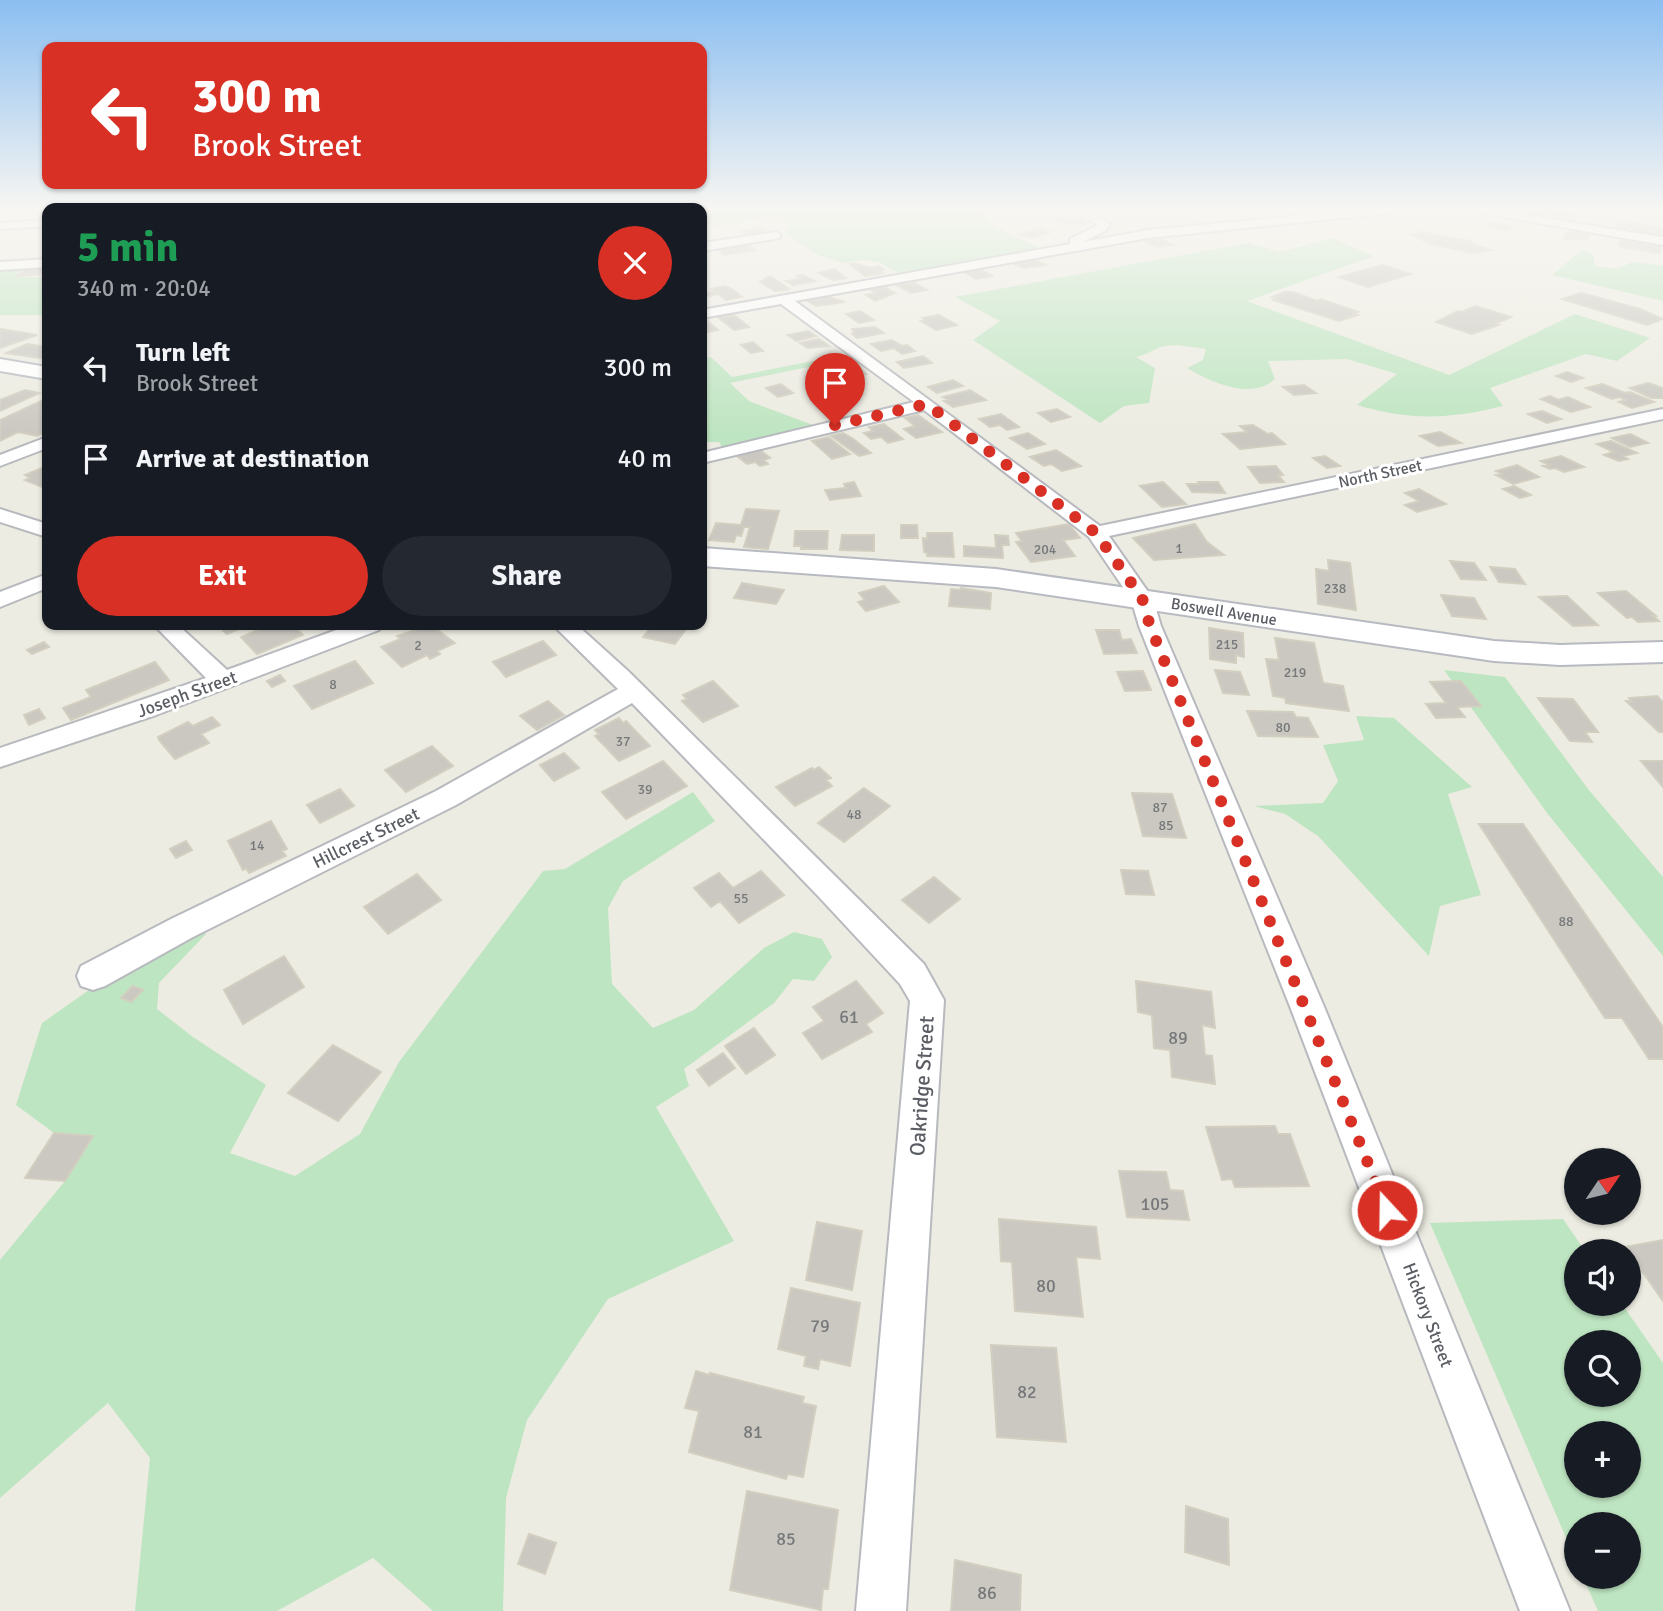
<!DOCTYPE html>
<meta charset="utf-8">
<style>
:root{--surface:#171b24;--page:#242831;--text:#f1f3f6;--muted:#9ea1a6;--accent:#d93025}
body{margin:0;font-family:Signika,sans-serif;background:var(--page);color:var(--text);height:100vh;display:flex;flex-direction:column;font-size:26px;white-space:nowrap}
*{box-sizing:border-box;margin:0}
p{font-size:23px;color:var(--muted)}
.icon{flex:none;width:38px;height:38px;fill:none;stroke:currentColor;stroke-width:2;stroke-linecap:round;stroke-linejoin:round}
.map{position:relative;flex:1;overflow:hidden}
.sheet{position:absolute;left:42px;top:203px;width:665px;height:427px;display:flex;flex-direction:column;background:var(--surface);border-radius:14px;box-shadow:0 2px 5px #0004}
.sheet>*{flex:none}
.top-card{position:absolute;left:42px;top:42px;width:665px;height:147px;border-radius:14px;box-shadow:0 2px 5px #0004;background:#d93025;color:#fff;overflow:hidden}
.needle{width:46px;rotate:55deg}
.buttons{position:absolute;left:1564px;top:1148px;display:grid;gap:14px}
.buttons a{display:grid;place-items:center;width:77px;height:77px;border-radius:50%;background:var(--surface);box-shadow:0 2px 5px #0004;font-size:35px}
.pin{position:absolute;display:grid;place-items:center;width:60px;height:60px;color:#fff;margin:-72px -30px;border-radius:50% 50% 50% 0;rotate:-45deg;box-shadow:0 0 7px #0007}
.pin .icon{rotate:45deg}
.me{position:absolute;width:77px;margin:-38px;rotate:339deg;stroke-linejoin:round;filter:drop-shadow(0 0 5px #0008)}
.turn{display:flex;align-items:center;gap:24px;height:147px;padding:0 35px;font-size:32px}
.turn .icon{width:91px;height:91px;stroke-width:2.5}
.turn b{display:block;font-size:49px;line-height:60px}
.round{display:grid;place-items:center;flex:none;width:74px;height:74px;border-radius:37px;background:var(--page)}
.overview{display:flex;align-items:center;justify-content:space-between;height:119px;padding:0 35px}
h1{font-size:42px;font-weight:700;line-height:52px;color:#1e9e55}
.button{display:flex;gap:14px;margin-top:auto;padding:14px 35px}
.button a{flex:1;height:80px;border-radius:42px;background:var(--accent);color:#fff;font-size:28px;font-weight:700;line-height:80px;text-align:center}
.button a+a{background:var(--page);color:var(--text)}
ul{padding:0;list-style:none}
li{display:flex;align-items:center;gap:21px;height:91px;padding:0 35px}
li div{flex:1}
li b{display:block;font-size:26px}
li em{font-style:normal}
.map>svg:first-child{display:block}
</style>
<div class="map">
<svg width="1663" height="1611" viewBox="0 0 1663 1611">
<rect width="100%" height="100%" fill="#edece2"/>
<!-- green -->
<path fill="#bee5c1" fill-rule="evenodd" d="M702 209H979L994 226 1041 249 901 274 878 262 862 260 843 263 818 255 786 234 790 227 785 219 762 218 702 229Z
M1332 238 1374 256 1247 301 1449 375 1575 314 1650 338 1617 361 1586 354 1490 388 1503 406C1450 419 1410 421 1357 405L1397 374 1347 359 1268 361 1275 379C1252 401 1210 382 1187 368L1203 360 1206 349C1191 347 1172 342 1158 348 1150 352 1145 355 1136 357L1155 368 1149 403 1124 406 1100 423 973 340 1000 321 955 297 1248 243 1280 252Z
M1582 250 1593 255 1595 266 1616 269 1633 262 1663 266V301L1552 275Z
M23 268 14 277H47V315H0V269Z
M838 356 843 360 730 383 749 401 813 425 722 447 719 442H702V359L711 357 732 377Z
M1444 670 1505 677 1588 789 1663 877V956L1547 813Z
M1356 716 1394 718 1472 787 1448 794 1481 895 1440 906 1429 956 1318 836 1285 814 1254 806 1323 803 1338 781 1323 745 1364 740Z
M693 792 715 821 623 881 608 908 612 984 653 1028 694 1010 764 948 794 932 822 939 832 957 814 981 793 979 774 1003 684 1069 689 1086 656 1107 734 1241 608 1299 527 1420 506 1498 503 1611H433L373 1558 277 1611H135L150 1458 108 1403 0 1498V1260L65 1181 93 1136 54 1133 16 1105 42 1023 106 978 199 929 206 934 159 983 157 1009 193 1037 266 1085 230 1153 295 1176 360 1134 399 1062 543 871 565 869Z
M1563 1219 1585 1251H1577V1304H1622L1663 1363V1611H1598L1583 1577H1629V1524H1577V1563L1430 1223ZM1577 1342H1629V1395H1577ZM1577 1433H1629V1486H1577Z"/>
<!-- building -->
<path fill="#cac8c1" stroke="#d2cec0" stroke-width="2" d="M1543 209 1564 213 1578 214 1572 220 1512 210Z
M1061 217 1073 218 1089 222 1081 225 1053 220Z
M1618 220 1663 228V234L1616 227Z
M1491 222 1513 226 1508 230 1487 227Z
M760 227 766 230H763L766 234 752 236 742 231Z
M1039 228 1051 232 1031 238 1019 234Z
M1420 232 1470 241 1468 242 1490 250 1473 253 1431 244 1411 235Z
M1574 232 1589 235 1588 239H1564L1566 233Z
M1161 239 1173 245 1156 247 1143 240Z
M1621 240 1658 246 1661 249 1660 253 1622 247 1619 245Z
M750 246 755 250 725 255 719 250Z
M1035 260 1046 265 1023 268 1014 264Z
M853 263 871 268 879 266 884 270 878 271 883 273 865 276 850 264Z
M1382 265 1411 274 1368 287 1339 277Z
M47 266V274L17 276 27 268Z
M834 269 846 278 833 280 819 273Z
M980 269 992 276 976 279 964 272Z
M802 275 815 281 793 285 786 281 801 279 797 276Z
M770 276 788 288H785L787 290 775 291 760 282Z
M914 283 927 290 911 293 898 286Z
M725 286 732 289 742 297 726 300 718 294 709 296 706 293 714 291 711 289Z
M885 287 895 293 875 301 866 295 876 293 871 290Z
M1284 292H1293L1317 301 1321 299 1358 312 1354 314 1358 315 1339 321 1273 300 1276 298 1272 297Z
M1581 293 1640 309 1663 319 1647 325 1562 299Z
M829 297 845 302 816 306 808 301Z
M1475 306 1511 317 1495 324 1499 325 1472 334 1436 322 1458 311 1462 312Z
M860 311 874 320 859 323 846 314Z
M734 315 749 327 734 330 719 318Z
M939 315 957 325 936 330 921 321 926 320 923 318Z
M707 321 718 330 702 333V322Z
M875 327 884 333 857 338 852 334 854 333 852 329Z
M0 329H1L37 335 0 348Z
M808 331 816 336 796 341 788 335Z
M819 339 829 346 808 348 800 343Z
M892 340 902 346 907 345 915 351 902 354 894 348 881 351 871 344Z
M753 342 763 351 751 353 741 345Z
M27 344 47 347V359L6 353Z
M923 356 932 363 904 368 897 362Z
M858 367 866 374 843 378 847 382 837 384 828 376Z
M1567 372 1583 378 1571 382 1556 376Z
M953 380 963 386 937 393 928 387Z
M1648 383 1663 388V398H1651L1630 388Z
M781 384 793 393 778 397 766 388Z
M1602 384 1625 393 1630 392 1654 402 1632 408 1619 402 1626 400 1619 397 1612 399 1586 388Z
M1304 385 1316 393 1294 395 1283 387Z
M25 390 39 393 0 411V400Z
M970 390 986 400 953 407 944 401 949 400 943 397Z
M1550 396 1558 400 1568 397 1590 407 1571 412 1541 399Z
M41 401 47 402V431L37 436 18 432 0 441V420Z
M1057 409 1070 417 1051 422 1038 413Z
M1542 411 1561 419 1547 423 1528 414Z
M1001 414 1019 427 1007 430 1000 425 990 427 979 419Z
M918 415 942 432 916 438 904 429 915 426 905 418Z
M884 424 903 439 888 443 881 437 871 439 864 433 873 431 869 427Z
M1253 425 1268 434 1272 433 1285 444 1240 449 1223 434 1247 432 1240 426Z
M1440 432 1461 443 1438 446 1420 436Z
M843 433 852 438 871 453 859 456 831 436Z
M1028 433 1045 444 1027 449 1010 438Z
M1630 434 1648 443 1630 447 1612 438Z
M828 437 850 454 832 459 812 441Z
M1611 441 1637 453 1623 456 1628 459 1619 461 1604 455 1614 452 1597 444Z
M760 450 770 458 764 460 768 464 760 466 755 462 747 464 737 456Z
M1056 450 1081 466 1062 471 1051 464 1044 466 1030 457Z
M1325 456 1340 466 1327 468 1313 458Z
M1561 456 1584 467 1564 472 1555 468 1550 469 1543 466 1549 465 1541 461Z
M1517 465 1539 477 1513 484 1496 475 1502 474 1496 471Z
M47 466V489L25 480 30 478 25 475Z
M1276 466 1283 475H1278L1284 482 1260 483 1248 467Z
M854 482 861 496 830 500 825 490 846 488 844 484Z
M1163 482 1186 504 1162 507 1140 486Z
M1198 482H1218L1225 493 1192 492 1187 484H1199Z
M1514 486 1531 495 1520 498 1503 489Z
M1419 489 1446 504 1417 512 1405 505 1419 501 1405 493Z
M746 509 779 511 768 549 744 547 750 527H744L741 536 736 535 734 542 709 540 716 523 741 525Z
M1069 524 1080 538 1063 540 1075 556 1031 562 1016 542 1022 541 1016 533Z
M1195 524 1207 542 1224 555 1154 560 1133 538Z
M901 525H917L918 538H901Z
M795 531H828L827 549H801V546H794Z
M927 533H952L954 557 927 556V553L924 552 923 538 927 539Z
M842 535H874V551L840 550Z
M995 535 1008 536 1009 545H1002L1003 558 964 556V546L996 548Z
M1328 560 1350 563 1356 610 1318 604 1316 569 1329 571Z
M1450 561 1474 563 1486 580 1461 579Z
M1490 567 1515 569 1525 584 1499 582Z
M742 583 784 590 776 604 734 598Z
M884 586 899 602 866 611 858 602 865 600 859 593Z
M961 588 991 593 990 609 949 606 951 589 960 590Z
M1626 591 1656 616H1653L1659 621 1638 622 1632 617 1627 618 1598 593Z
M1441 595 1474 598 1486 619 1452 616Z
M1567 596 1598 625 1573 626 1539 597Z
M217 625H248L227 634Z
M270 625H293L303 635 257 654 241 637Z
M431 625 455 643 437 651 440 654 430 659 427 655 402 667 381 647 400 639 397 636Z
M653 625H689L675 644 643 637Z
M1209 628 1243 633 1244 657 1236 655V663L1210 659Z
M1096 630H1119L1122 640 1131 639 1137 653 1104 654Z
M1275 638 1314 643 1323 683 1343 686 1349 711 1286 703 1285 698 1273 696 1266 659 1279 660Z
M543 641 556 655 506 677 493 662Z
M44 642 49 647 32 654 27 650Z
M355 661 373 683 312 709 294 686Z
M155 662 169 680 71 720 63 708 91 697 86 690Z
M1215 670 1240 672 1249 695 1223 693Z
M1143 671 1151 690 1125 691 1117 672Z
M280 675 285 681 272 687 267 681Z
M713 681 738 706 703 722 682 701 687 699 683 695Z
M1461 681 1481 706 1457 707 1465 717 1436 718 1426 704 1446 703 1430 682Z
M1657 696 1663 702V732H1659L1626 701H1632L1629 698Z
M1538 698 1573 699 1598 732H1585L1592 742 1570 741Z
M548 701 564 715 537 730 520 716Z
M39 709 45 718 29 725 24 715Z
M1247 711 1293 712 1296 717 1308 718 1318 737 1258 736Z
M212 717 220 725 201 734 209 743 175 759 159 740 158 737 188 722 193 726Z
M619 718 623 723 626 721 650 746 619 761 595 736 599 734 595 730Z
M432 746 453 766 406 792 385 770Z
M564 753 579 768 554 781 540 765Z
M663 761 687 786 626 819 602 792Z
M1641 761H1663V787Z
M819 767 831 778 826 780 832 786 795 806 776 787 812 768 814 770Z
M864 788 890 806 844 842 818 823Z
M340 789 354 806 320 823 307 805Z
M1132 793 1172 794 1186 838 1143 836Z
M271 821 287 849 282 851 286 856 249 873 246 868 243 870 228 841Z
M1479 824H1523L1663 1027V1059H1649L1622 1018H1605Z
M186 841 192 850 176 858 170 849Z
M1121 870 1148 871 1154 895 1126 894Z
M761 871 784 895 739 923 720 901 711 907 694 888 719 873 733 888Z
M417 874 441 900 388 934 364 907Z
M934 877 960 899 929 923 902 900Z
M284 956 304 987 243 1024 224 990Z
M856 981 883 1013 866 1024 872 1032 822 1059 803 1033 824 1021 813 1007Z
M1136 981 1211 992 1215 1028 1202 1025 1205 1055 1212 1056 1215 1084 1172 1077 1170 1050 1154 1048 1152 1015 1138 1012Z
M133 986 143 990 131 1002 121 998Z
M754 1028 775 1055 746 1074 725 1046Z
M333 1045 381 1072 338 1121 288 1093Z
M723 1053 735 1068 709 1086 697 1070Z
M1275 1126 1278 1134H1290L1309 1186 1235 1187 1232 1179 1222 1180 1206 1127Z
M54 1133 93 1136 65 1181 25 1178Z
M1119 1171 1166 1172 1170 1190 1183 1191 1189 1220 1127 1217Z
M999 1219 1096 1227 1100 1259 1076 1257 1083 1317 1015 1311 1012 1262 1001 1261Z
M817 1222 862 1231 852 1290 806 1280Z
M1663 1240V1301L1625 1247Z
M791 1288 860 1303 850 1366 820 1359 818 1369 804 1366 806 1356 778 1349Z
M991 1345 1056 1348 1066 1442 997 1437Z
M696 1371 709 1375 710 1373 804 1397 802 1403 816 1406 803 1477 788 1474 786 1479 689 1452 699 1411 685 1408Z
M747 1491 838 1510 828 1589H823L821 1610 730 1590Z
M1186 1506 1228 1519 1229 1565 1185 1552Z
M529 1534 556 1543 545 1574 518 1564Z
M955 1560 1021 1575 1020 1611H951Z"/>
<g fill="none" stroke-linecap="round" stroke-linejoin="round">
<defs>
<path id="street" d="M1068 209H1083L1110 224 1105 231 1083 242 1148 230 1365 209H1408L1403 212 1148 238 795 301 1100 526 1663 409V419L1109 536 1153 599 1161 626 1325 1009 1570 1611H1520L1291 1009 1139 626 1131 599 1089 537 924 410 702 463V453L914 402 781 304 702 318V310L1070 244V239L1098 225Z
M1458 209H1486L1663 237V245Z
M47 220V226L0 229V223Z
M776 232 780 234V238L702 251V243Z
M47 259V267L0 270V262Z
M47 437V448L0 466V455Z
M0 509 47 524V537L0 522Z
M47 574V588L0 607V592Z
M154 625H178L227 670 350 625H382L379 630 156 715 0 767V748L206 678Z
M553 625H577L628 671 924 964 944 1000 906 1611H856L910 1001 900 984 819 897 632 703 456 805 193 937 105 986 93 990 81 986 77 976 81 966 171 919 436 791 618 689Z"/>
<path id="secondary" d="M0 359 47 367V379L0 371Z
M702 548 996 569 1494 641 1560 645 1663 642V662L1560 665 1494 661 996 587 702 566Z"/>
</defs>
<!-- street casing -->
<use href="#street" stroke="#b7b9be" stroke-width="4"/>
<!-- secondary casing -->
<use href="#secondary" stroke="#b7bac1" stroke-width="4"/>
<!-- street -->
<use href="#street" fill="#fff" fill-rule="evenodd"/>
<!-- secondary -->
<use href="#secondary" fill="#fff" fill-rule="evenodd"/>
</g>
<!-- sky -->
<linearGradient id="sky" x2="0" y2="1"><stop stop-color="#8bbef1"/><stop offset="0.48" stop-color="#f7f6f2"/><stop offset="1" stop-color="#f7f6f2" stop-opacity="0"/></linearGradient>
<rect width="1663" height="435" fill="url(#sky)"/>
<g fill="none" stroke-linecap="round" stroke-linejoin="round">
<!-- route -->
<path stroke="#d93025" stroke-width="12" stroke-dasharray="0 21.6" d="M835 425 927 404 1096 533 1142 598 1150 626 1387 1210"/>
</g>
<g text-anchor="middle" stroke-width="6" stroke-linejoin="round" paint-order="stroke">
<!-- number labels -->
<g font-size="14" fill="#76787a">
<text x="1179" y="553">1</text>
<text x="1045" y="554">204</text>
<text x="1335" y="593">238</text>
<text x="1227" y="649">215</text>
<text x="418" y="650">2</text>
<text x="1295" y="677">219</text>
<text x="333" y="689">8</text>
<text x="1283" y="732">80</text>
<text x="623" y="746">37</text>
<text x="645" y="794">39</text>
<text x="1160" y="812">87</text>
<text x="854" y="819">48</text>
<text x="1166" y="830">85</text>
<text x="257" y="850">14</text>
<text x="741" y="903">55</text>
<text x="1566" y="926">88</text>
</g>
<!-- far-street labels -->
<g font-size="16" fill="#5a5d63" stroke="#fff">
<text transform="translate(1380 473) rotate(-12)" y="6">North Street</text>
<text transform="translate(1224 611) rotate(9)" y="6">Boswell Avenue</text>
</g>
<!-- street labels -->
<g font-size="18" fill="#5a5d63" stroke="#fff">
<text transform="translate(187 694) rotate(-20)" y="6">Joseph Street</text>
<text transform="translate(366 838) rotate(-26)" y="6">Hillcrest Street</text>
<text transform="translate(1428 1315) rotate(69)" y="6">Hickory Street</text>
</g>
<!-- near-number labels -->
<g font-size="18" fill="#76787a">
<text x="849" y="1023">61</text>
<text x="1178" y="1044">89</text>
<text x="1155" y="1210">105</text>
<text x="1046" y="1292">80</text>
<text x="820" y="1332">79</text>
<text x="1027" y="1398">82</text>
<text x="753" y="1438">81</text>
<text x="786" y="1545">85</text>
<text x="987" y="1599">86</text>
</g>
<!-- near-street labels -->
<g font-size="21" fill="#5a5d63" stroke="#fff">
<text transform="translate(922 1086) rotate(-86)" y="7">Oakridge Street</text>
</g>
</g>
</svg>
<div class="buttons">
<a><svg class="needle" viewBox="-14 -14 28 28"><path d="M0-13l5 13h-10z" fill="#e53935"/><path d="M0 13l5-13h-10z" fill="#9ea1a6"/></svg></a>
<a><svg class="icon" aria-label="sound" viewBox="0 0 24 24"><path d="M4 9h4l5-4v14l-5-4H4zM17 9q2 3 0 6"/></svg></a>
<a><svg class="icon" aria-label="search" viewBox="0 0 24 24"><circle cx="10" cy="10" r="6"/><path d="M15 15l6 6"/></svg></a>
<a>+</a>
<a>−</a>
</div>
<div class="pin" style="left:835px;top:425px;background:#d93025"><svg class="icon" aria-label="arrive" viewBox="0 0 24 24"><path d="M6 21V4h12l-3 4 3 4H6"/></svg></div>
<svg class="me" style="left:1387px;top:1210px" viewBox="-20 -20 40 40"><circle r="17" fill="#d93025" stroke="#fff" stroke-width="3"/><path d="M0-11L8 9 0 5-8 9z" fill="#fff"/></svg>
<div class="top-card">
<div class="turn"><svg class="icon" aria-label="left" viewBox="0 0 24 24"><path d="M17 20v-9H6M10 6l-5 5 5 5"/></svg><div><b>300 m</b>Brook Street</div></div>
</div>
<section class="sheet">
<div class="overview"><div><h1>5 min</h1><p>340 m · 20:04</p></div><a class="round" style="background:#d93025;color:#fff"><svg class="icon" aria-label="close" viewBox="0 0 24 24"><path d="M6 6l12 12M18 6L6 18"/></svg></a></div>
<ul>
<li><svg class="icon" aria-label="left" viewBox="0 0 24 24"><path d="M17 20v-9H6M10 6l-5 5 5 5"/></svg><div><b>Turn left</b><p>Brook Street</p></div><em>300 m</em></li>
<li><svg class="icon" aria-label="arrive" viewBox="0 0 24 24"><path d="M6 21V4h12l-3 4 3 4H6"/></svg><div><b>Arrive at destination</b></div><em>40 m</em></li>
</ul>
<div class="button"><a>Exit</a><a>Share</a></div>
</section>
</div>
